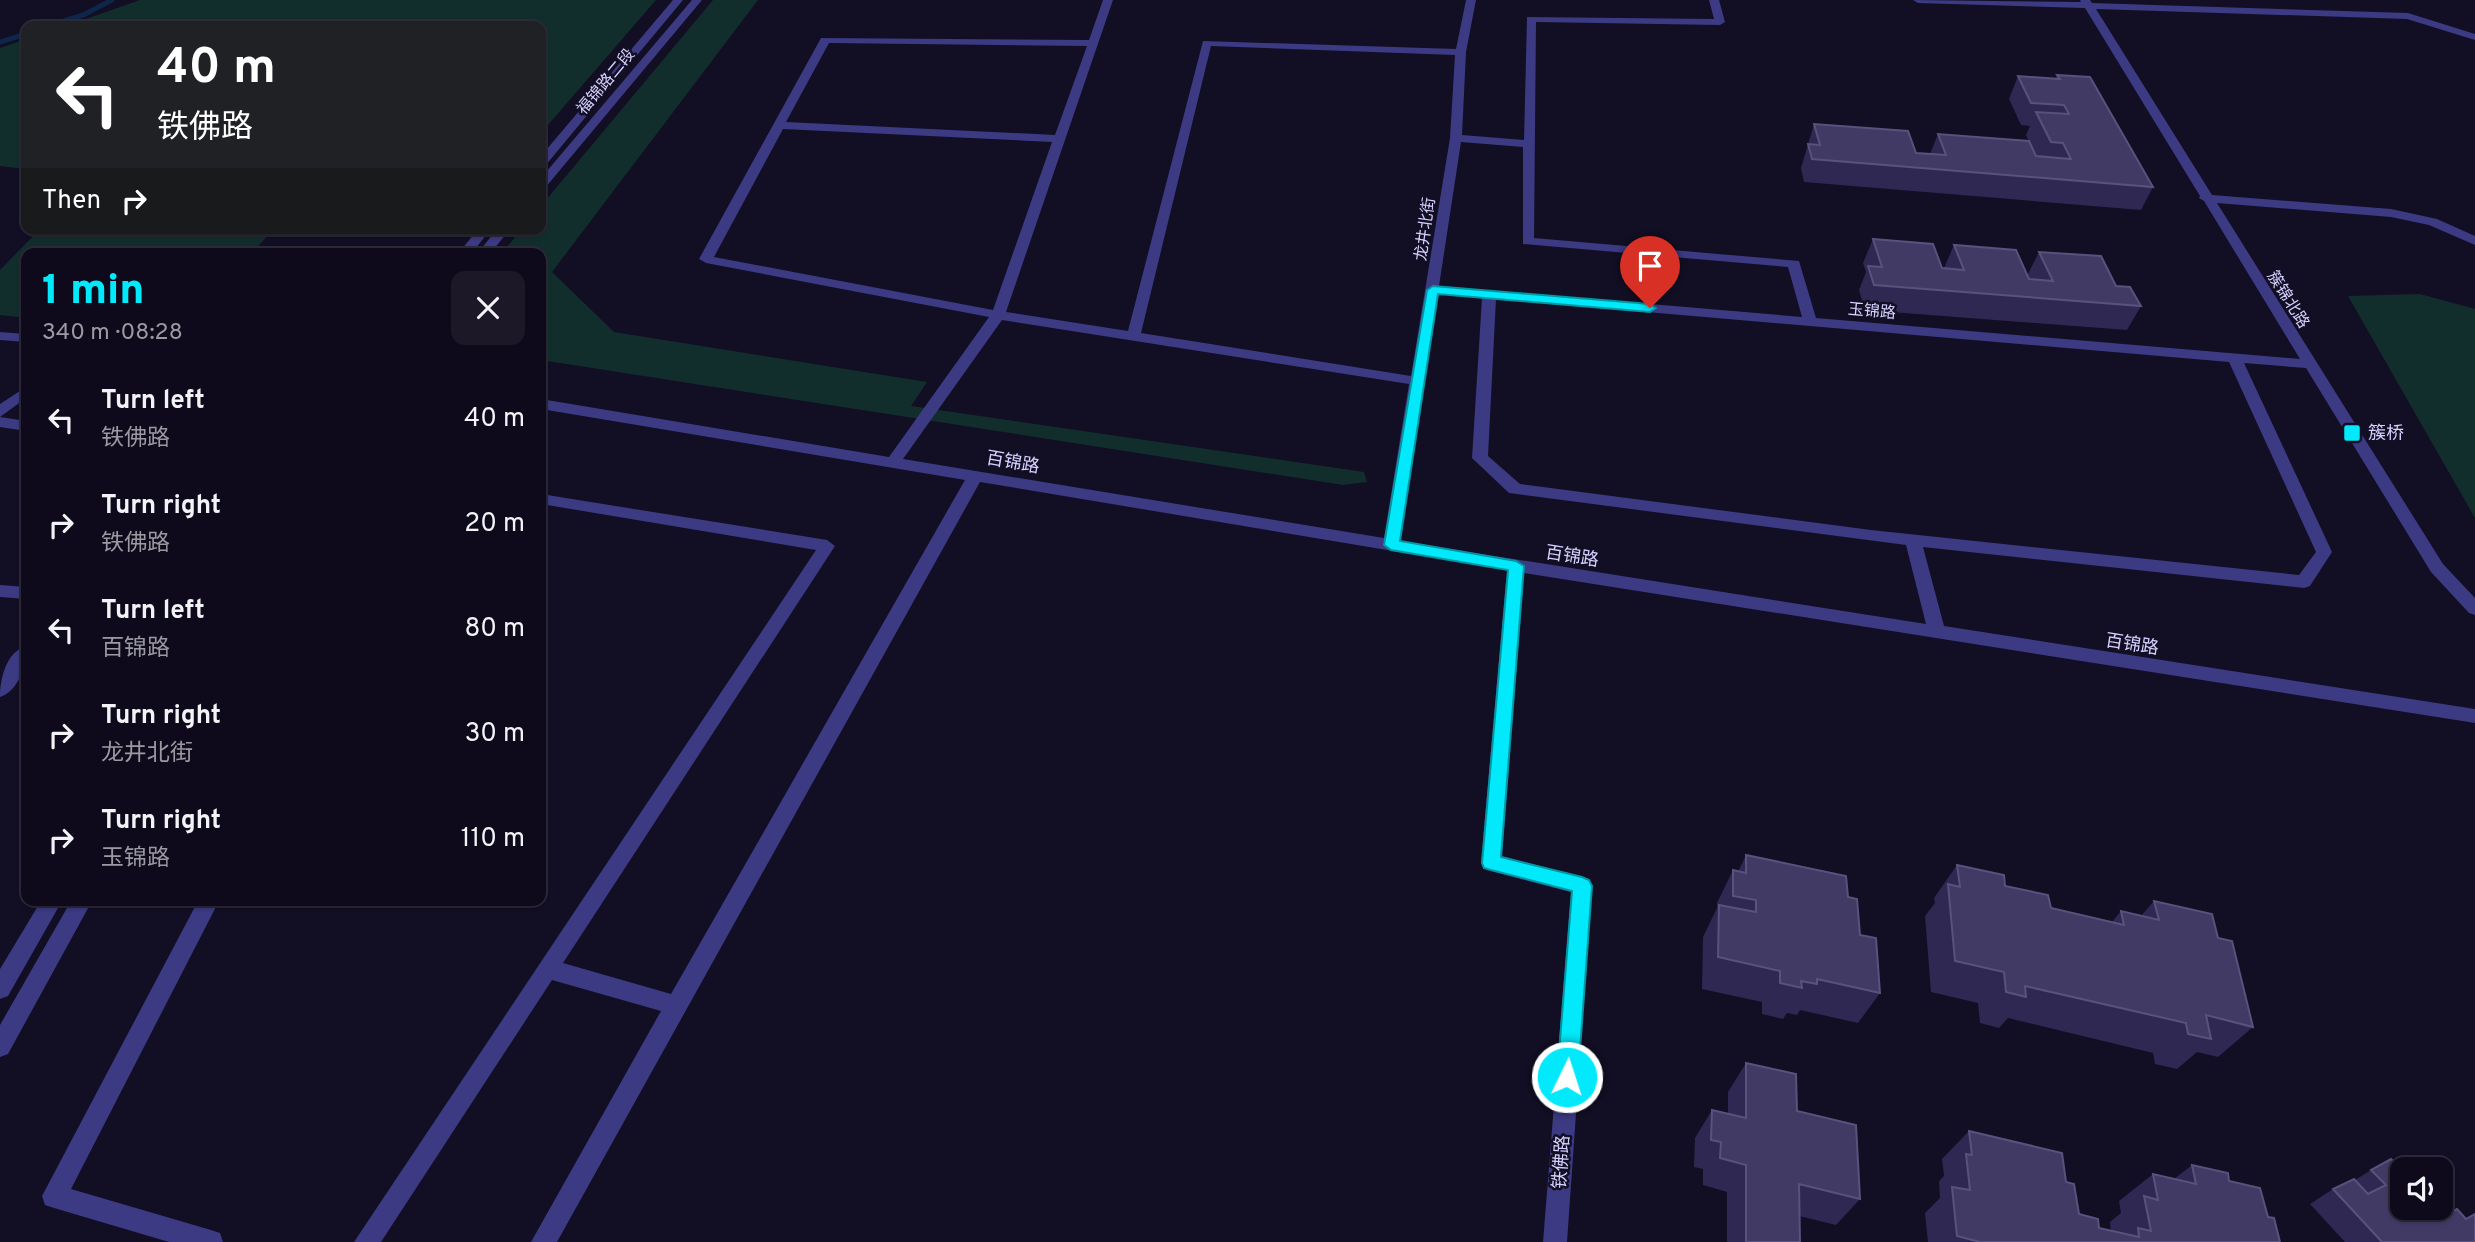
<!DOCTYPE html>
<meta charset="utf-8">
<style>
:root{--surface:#0e0a1b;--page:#1c1828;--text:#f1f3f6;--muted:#9b9aa3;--line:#2e2b3a;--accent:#01e9fb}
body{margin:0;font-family:Overpass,"Noto Sans SC",sans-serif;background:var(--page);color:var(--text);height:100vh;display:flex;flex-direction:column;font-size:26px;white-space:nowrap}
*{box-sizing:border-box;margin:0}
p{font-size:23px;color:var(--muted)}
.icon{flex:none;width:38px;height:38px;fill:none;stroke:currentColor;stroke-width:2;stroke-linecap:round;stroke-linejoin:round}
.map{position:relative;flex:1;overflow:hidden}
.details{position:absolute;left:21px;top:248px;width:525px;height:658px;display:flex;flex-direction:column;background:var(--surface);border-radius:14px;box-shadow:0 2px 5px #0004,0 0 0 2px var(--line)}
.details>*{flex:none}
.banner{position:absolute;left:21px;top:21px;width:525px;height:214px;border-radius:14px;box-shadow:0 2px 5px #0004,0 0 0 2px var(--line);background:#202124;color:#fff;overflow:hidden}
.buttons{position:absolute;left:2390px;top:1157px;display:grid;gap:14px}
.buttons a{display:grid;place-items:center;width:63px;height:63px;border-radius:14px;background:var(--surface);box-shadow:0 2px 5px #0004,0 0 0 2px var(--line);font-size:35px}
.pin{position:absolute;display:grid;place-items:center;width:60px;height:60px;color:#fff;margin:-72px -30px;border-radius:50% 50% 50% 0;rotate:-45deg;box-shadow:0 0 7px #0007}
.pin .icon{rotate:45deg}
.me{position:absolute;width:77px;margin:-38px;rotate:4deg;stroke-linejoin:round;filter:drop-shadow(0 0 5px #0008)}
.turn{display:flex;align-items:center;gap:24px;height:147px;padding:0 21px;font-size:32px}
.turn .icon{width:91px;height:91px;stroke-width:2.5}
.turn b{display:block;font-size:49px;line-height:60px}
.then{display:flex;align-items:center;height:66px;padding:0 21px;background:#0003;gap:14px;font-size:26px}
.round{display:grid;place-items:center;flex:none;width:74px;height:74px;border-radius:14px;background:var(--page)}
.headline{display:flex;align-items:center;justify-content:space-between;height:119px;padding:0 21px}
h1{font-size:42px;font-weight:800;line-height:52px;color:var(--accent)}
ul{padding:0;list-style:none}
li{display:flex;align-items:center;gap:21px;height:105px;padding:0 21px}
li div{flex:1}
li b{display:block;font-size:26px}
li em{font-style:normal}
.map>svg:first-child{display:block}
</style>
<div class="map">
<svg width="2475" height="1242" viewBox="0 0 2475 1242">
<rect width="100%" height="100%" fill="#120e24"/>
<!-- green -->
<path fill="#122e2c" d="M140 0H656L541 133V26H66Z
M713 0H758L552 272 614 332 927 382 911 406 1364 472 1367 482 1343 485 541 360V254H501L522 229H541V206Z
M26 39V169L0 166V48Z
M40 229H274L251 254H26V318L0 315V270Z
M2420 294 2475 309V518L2348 296Z"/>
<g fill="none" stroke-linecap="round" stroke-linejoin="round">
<!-- stream -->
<path stroke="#0d264a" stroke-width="5" d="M48 26 83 15 112 0
M0 42 26 34"/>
<!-- minor -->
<path fill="#3b3a83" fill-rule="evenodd" d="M673 0H683L545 166 541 167V156Z
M692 0H702L545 188 541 189V178Z
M1103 0H1113L1006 312 1128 331 1203 41 1456 49 1466 0H1476L1466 52 1462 135 1524 140 1527 17 1714 19 1709 0H1719L1725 22 1720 25 1536 22 1534 238 1799 261 1816 318 2300 359 2204 201 2199 198 2200 196 2085 8 1918 3 1913 0 2081 2 2080 0H2090L2092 3 2408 13 2475 34V40L2407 19 2096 9 2212 195 2391 209 2437 219 2475 236V245L2429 225 2391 217 2217 203 2443 564 2475 598V615L2469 613 2431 572 2306 368 2244 363 2332 552 2310 586 2304 588 1923 547 1944 626 2475 709V723L1524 573 1502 856 1582 877 1589 880 1592 886 1567 1242H1543L1571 892 1491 871 1484 868 1481 862 1507 570 980 482 557 1242H531L661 1011 552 980 381 1242H354L816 550 541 504V494L827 540 835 546 563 963 671 994 965 480 541 409V399L889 457 989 317 706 263 699 259 821 38 1089 40ZM829 43 1087 46 1055 135 786 122ZM1211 46 1455 55 1450 138 1411 376 1141 333ZM783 129 1052 142 993 310 714 257ZM1461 142 1523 147V244L1788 267 1802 317 1439 286ZM1438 294 1482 298 1472 458 1509 493 1906 545 1926 624 1400 541ZM1496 299 2229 362 2316 552 2299 575 1871 530 1520 484 1488 456ZM1002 320 1409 384 1384 538 903 459Z
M478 229H491L471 254H458Z
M497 229H510L490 254H477Z
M0 332 26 334V342L0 340Z
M26 387V398L0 417V404Z
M0 417 26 421V431L0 427Z
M0 585 26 587V599L0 597Z
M26 646C27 664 19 691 0 697 0 679 6 652 26 646Z
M41 901H62L8 996 0 999V969Z
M71 901H92L8 1054 0 1057V1025Z
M198 901H219L71 1189 211 1230 220 1233 223 1242H169L54 1208 45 1205 42 1196Z"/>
</g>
<!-- wall -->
<path fill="#2f2852" d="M2057 75 2153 187 2141 210 1804 182 1801 168 1814 124 1916 153 1930 154 1938 134 2029 141 2026 135 2030 126 2021 125 2009 99 2018 76 2055 79Z
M1873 239 1944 268 1954 245 2027 276 2039 252 2116 286 2141 306 2127 330 1865 310 1859 290 1866 272 1863 263Z
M1746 855 1848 897 1880 993 1858 1023 1800 1010 1797 1015 1787 1013 1783 1019 1762 1014V1002L1702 989 1703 937 1717 908V903L1733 870 1738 872Z
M1957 865 2005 886 2051 908 2112 922 2121 911 2141 916 2154 901 2218 938 2253 1027 2218 1057 2197 1052 2177 1069 2155 1064 2153 1053 2008 1018 1999 1028 1980 1023 1978 1003 1931 992 1925 916 1935 903 1934 898Z
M1746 1063 1797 1111 1860 1199 1836 1225 1799 1216 1800 1242H1727V1192L1703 1185V1169L1694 1167 1695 1138 1712 1110 1728 1114V1092Z
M1969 1131 2066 1182 2079 1214 2099 1228 2111 1231 2110 1222 2121 1213 2119 1201 2153 1174 2174 1179 2192 1165 2229 1181 2268 1217 2280 1242H1928L1925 1213 1940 1198 1939 1181 1944 1176 1942 1159Z
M2391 1159 2403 1208 2475 1242H2345L2310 1204 2333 1189 2355 1180 2371 1170Z"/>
<!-- building -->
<path fill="#413a65" stroke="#58527d" stroke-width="2" d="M2057 75 2090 77 2153 187 1812 159 1808 144 1820 145 1814 124 1908 131 1916 153 1946 155 1938 134 2029 141 2036 156 2071 159 2063 143 2051 142 2036 112 2069 114 2064 105 2031 103 2018 76 2060 79Z
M1873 239 1933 244 1942 268 1964 270 1954 245 2016 250 2029 279 2053 281 2039 252 2101 256 2116 286 2130 287 2141 306 1874 285 1868 266 1882 267Z
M1746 855 1846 876 1848 897 1857 899 1860 935 1876 938 1880 993 1817 979V984L1801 981 1802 988 1780 983V971L1718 957 1719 905 1756 912V900L1733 896V870L1746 873Z
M1957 865 2004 875 2005 886 2048 895 2051 908 2124 925 2121 911 2159 920 2154 901 2212 914 2218 938 2232 941 2253 1027 2206 1015 2211 1039 2188 1034 2186 1023 2025 986 2026 997 2006 992 2004 972 1955 961 1948 884 1960 887Z
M1746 1063 1796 1074 1797 1111 1856 1125 1860 1199 1799 1184 1800 1242H1746V1165L1720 1158 1721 1142 1711 1140 1712 1110 1746 1118Z
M1969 1131 2062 1153 2066 1182 2074 1184 2079 1214 2098 1219 2099 1228 2139 1237 2138 1228 2151 1231 2144 1196 2158 1200 2153 1174 2196 1184 2192 1165 2228 1173 2229 1181 2260 1188 2268 1217 2274 1218 2280 1242H1980L1957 1236 1952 1187 1970 1190 1966 1154 1972 1155Z
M2391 1159 2403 1171V1208H2439L2446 1215 2457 1209 2466 1219 2475 1214V1242H2382L2333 1189 2354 1179 2368 1194 2386 1185 2371 1170Z"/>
<!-- route -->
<path fill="#01e9fb" stroke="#0197a3" stroke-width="2" d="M1433 286 1650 304 1656 308 1650 312 1438 294 1400 541 1516 561 1524 566 1501 857 1582 877 1589 880 1592 886 1578 1077 1575 1085 1567 1088 1560 1085 1557 1077 1572 891 1491 870 1484 868 1482 863 1508 570 1391 550 1384 545 1427 290Z"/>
<!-- markers -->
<rect fill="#01e9fb" stroke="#120e24" stroke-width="2.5" x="2343" y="424" width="18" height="18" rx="3.5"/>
<g text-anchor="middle" stroke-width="5" stroke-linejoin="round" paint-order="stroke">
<!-- far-street labels -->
<g font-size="16" fill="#d6d2ff" stroke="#120e24">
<text transform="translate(605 81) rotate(-50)" y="6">福锦路二段</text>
<text transform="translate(1424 229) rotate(-82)" y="6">龙井北街</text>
<text transform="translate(2289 299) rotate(58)" y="6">簇锦北路</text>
<text transform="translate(1872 310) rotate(5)" y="6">玉锦路</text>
</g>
<!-- poi labels -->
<g font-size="18" fill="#d6d2ff" stroke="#120e24" text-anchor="start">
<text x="2368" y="439">簇桥</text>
</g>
<!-- street labels -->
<g font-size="18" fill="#d6d2ff" stroke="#120e24">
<text transform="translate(1013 462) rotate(10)" y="6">百锦路</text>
<text transform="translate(1572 556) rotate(9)" y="6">百锦路</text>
<text transform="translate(2132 644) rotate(9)" y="6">百锦路</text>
<text transform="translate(1561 1162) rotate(-86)" y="6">铁佛路</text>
</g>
</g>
</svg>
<div class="buttons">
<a><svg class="icon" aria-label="sound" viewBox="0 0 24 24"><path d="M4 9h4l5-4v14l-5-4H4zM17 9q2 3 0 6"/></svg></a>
</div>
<div class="pin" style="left:1650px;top:308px;background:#d93025"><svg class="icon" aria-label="arrive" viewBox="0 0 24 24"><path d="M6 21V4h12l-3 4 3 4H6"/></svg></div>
<svg class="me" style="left:1567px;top:1077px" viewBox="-20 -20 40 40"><circle r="17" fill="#01e9fb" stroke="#fff" stroke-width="3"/><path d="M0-11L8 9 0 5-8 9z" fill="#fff"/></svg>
<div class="banner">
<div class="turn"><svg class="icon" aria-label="left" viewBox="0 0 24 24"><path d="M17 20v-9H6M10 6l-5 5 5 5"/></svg><div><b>40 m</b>铁佛路</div></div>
<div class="then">Then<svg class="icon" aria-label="right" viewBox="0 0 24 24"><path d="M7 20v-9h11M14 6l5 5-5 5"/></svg></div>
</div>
<section class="details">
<div class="headline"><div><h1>1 min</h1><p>340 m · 08:28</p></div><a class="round"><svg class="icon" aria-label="close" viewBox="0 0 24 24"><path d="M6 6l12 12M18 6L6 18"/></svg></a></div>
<ul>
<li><svg class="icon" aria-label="left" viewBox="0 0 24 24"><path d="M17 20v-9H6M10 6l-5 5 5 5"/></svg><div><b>Turn left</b><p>铁佛路</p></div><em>40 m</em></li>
<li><svg class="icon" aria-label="right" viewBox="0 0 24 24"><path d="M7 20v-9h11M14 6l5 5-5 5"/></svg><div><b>Turn right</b><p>铁佛路</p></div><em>20 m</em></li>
<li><svg class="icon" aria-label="left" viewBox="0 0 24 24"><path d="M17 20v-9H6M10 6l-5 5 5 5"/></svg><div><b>Turn left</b><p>百锦路</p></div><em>80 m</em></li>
<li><svg class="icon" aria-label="right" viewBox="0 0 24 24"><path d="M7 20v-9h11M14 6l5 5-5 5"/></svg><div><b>Turn right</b><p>龙井北街</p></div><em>30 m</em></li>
<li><svg class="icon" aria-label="right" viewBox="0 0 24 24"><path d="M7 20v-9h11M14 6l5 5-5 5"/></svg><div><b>Turn right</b><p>玉锦路</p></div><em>110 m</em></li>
</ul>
</section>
</div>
